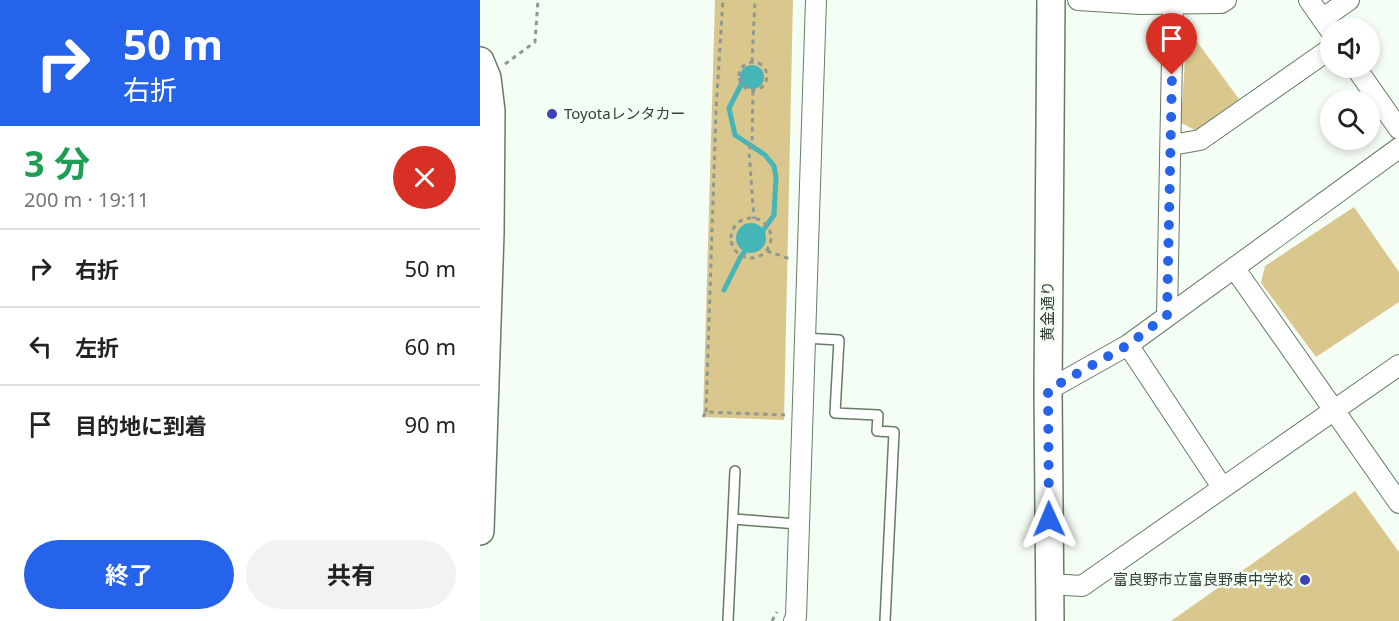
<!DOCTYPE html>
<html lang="ja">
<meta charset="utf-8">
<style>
:root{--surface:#fff;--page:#f2f2f2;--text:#222;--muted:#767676;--line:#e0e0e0;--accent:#2563eb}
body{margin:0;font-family:"Noto Sans","Noto Sans JP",sans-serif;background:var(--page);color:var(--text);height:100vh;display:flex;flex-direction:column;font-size:22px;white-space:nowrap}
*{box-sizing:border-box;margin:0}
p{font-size:20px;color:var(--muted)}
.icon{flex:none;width:33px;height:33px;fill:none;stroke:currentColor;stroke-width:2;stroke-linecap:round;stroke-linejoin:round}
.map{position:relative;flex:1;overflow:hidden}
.panel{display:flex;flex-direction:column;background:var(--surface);width:480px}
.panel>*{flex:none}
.banner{background:#2563eb;color:#fff;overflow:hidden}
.fabs{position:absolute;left:840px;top:18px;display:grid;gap:12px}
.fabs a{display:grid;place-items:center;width:60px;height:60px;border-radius:50%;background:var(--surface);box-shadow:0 3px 9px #0003;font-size:30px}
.pin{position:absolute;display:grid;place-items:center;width:51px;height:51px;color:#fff;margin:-62px -26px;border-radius:50% 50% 50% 0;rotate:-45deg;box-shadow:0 0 6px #0007}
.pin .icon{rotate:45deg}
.me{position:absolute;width:66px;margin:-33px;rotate:359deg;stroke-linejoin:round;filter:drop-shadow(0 0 4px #0008)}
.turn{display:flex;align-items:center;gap:21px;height:126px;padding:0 24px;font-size:27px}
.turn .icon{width:78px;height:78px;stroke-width:2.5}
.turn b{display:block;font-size:42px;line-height:51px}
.round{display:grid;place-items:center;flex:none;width:63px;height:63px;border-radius:32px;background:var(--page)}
.overview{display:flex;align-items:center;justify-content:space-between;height:102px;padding:0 24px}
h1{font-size:36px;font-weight:700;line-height:45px;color:#1e9e55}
.action{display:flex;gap:12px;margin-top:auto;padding:12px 24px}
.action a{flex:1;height:69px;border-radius:36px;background:var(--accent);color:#fff;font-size:24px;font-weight:700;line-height:69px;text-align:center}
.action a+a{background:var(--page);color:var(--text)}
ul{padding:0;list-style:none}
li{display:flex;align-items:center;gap:18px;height:78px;padding:0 24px;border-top:2px solid var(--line)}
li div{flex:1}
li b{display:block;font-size:22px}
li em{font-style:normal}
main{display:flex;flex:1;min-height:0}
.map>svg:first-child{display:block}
</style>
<main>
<section class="panel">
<div class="banner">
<div class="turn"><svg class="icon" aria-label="right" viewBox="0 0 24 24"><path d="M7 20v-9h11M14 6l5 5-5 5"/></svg><div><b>50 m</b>右折</div></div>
</div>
<div class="overview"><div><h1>3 分</h1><p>200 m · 19:11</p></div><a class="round" style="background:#d93025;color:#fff"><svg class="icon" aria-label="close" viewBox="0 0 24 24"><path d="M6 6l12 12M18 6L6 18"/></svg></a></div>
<ul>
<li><svg class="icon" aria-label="right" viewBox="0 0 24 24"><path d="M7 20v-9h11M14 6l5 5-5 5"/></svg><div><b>右折</b></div><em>50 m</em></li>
<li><svg class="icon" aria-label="left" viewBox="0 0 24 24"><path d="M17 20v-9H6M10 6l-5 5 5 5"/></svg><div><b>左折</b></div><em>60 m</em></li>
<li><svg class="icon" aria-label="arrive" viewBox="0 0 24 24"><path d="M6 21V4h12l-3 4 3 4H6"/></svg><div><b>目的地に到着</b></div><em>90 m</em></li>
</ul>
<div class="action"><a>終了</a><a>共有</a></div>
</section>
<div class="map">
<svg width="919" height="621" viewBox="0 0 919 621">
<rect width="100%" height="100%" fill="#f5fef4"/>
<!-- green -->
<path fill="#d9c78e" d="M235 0H313L304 420 223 417Z
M707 28 759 99 717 131 701 123Z
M874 207 919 272V302L836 357 781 283 785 266Z
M875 491 919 552V621H691Z"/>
<!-- water -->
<path fill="#45b5b8" d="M260 77a12 12 0 1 1 24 0a12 12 0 1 1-24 0Z
M256 238a15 15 0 1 1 30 0a15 15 0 1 1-30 0Z"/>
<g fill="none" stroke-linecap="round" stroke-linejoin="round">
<!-- stream -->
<path stroke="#45b5b8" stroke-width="5" d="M262 83 249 108 255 135 285 155 294 166 296 177 294 215 279 236
M244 290 261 256 269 247"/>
<defs>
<path id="lane" d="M324 338 359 340 355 413 398 415 397 431 414 432 405 621
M253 519 318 524
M248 621 255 471"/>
<path id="street" d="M598 0 661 4 741 3 746 0
M829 0 850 30
M842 19 869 0
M876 68 919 129
M692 145 720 140 850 49
M755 269 919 503
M687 315 693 5
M648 345 742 487
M568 390 648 345 919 148
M570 584 602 586 919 365
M314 621 316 617 336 0"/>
<path id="secondary" d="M0 61 7 78 11 111 10 233 0 531
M570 621 568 390 571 0"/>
</defs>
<!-- lane casing -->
<use href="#lane" stroke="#667b66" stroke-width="12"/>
<!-- street casing -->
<use href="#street" stroke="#667b66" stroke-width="22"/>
<!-- secondary casing -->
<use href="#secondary" stroke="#667b66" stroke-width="30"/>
<!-- path -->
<path stroke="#8f998f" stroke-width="3" stroke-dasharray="4.5 4.5" stroke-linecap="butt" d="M259 76a14 14 0 1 1 28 0a14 14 0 1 1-28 0Z
M272 62 275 0
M25 64 55 42 58 0
M273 91 272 142 269 151 274 219
M251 238a20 20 0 1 1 40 0a20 20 0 1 1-40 0Z
M287 251 310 259
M226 412 236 110 243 0
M223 417 226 412 305 415
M292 621 297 612"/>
<!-- lane -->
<use href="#lane" stroke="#fff" stroke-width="9"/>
<!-- street -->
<use href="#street" stroke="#fff" stroke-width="20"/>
<!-- secondary -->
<use href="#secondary" stroke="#fff" stroke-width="27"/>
</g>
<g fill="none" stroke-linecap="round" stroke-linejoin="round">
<!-- route -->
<path stroke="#2563eb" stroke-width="10" stroke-dasharray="0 18" d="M569 519 568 390 648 345 687 315 692 75"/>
</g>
<!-- markers -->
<g fill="#3f41b6" stroke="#f5fef4" stroke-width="2">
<circle cx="72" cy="114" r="6"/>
<circle cx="825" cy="580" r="6"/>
</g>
<g text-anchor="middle" stroke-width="5" stroke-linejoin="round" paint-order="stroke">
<!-- poi labels -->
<g font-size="15" fill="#364036" stroke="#f5fef4" text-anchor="start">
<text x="84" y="119">Toyotaレンタカー</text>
<text x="813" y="585" text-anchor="end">富良野市立富良野東中学校</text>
</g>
<!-- street labels -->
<g font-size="15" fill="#364036" stroke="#f5fef4">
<text transform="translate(568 311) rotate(-90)" y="5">黄金通り</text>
</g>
</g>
</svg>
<div class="fabs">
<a><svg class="icon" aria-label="sound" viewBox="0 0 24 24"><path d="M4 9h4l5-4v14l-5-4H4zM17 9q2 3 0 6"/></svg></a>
<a><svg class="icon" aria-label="search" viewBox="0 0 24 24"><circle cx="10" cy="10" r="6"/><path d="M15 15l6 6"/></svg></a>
</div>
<div class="pin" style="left:692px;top:75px;background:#d93025"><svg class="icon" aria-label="arrive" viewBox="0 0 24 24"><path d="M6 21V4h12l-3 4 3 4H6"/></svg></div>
<svg class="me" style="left:569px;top:519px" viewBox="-20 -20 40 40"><path d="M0-17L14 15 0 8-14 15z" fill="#2563eb" stroke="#fff" stroke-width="4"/></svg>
</div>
</main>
